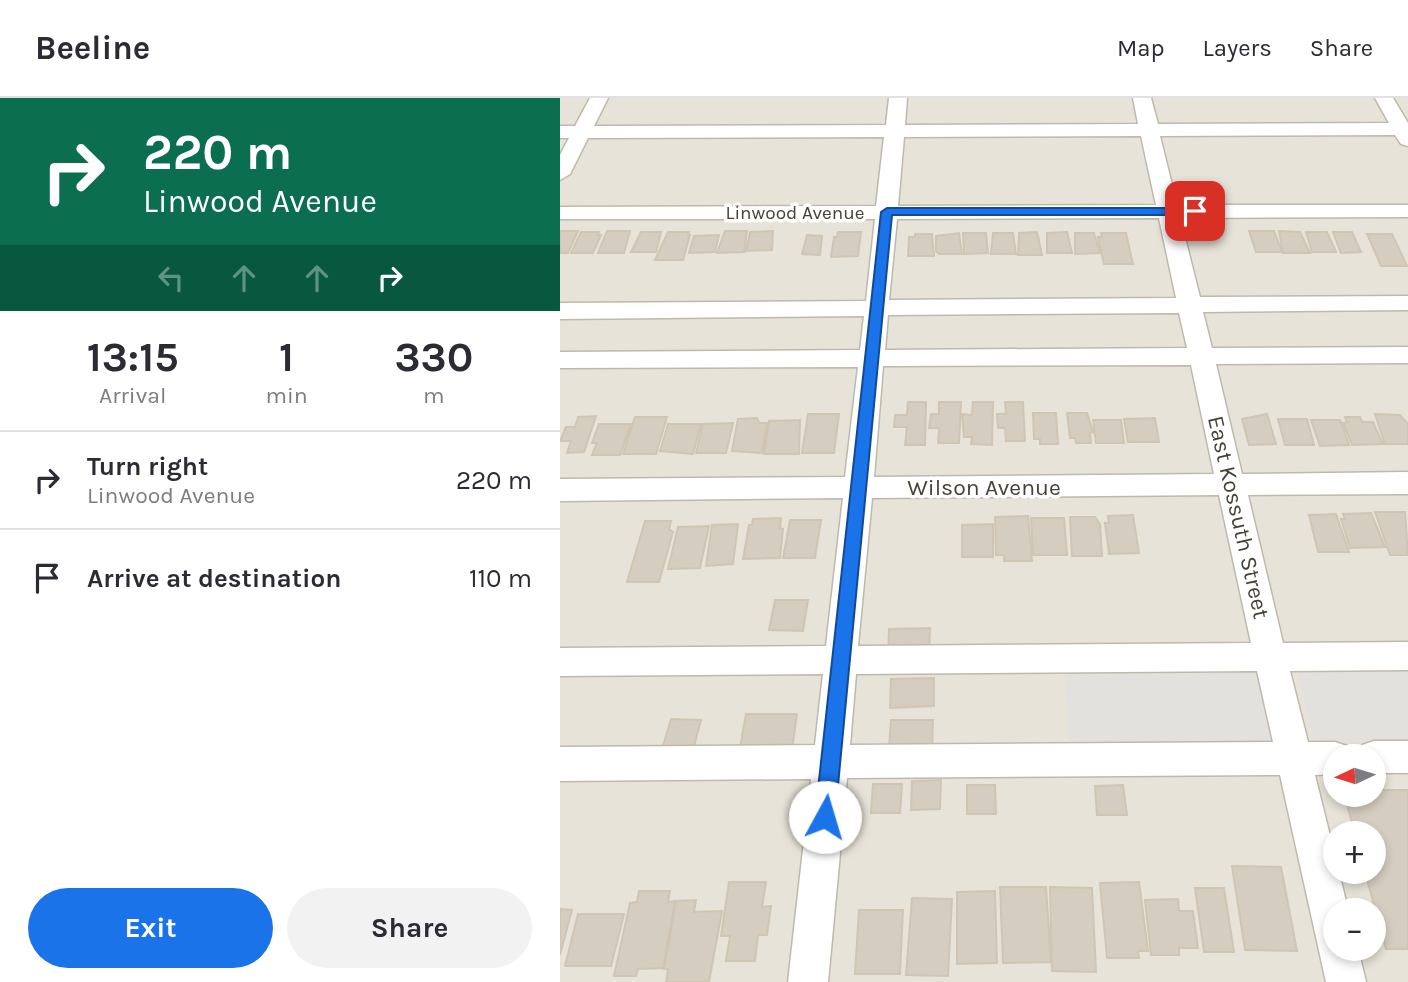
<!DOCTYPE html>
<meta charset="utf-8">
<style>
:root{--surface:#fff;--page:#f2f2f3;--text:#2b2b33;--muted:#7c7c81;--line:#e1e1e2;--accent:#1a73e8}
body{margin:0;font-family:Karla,sans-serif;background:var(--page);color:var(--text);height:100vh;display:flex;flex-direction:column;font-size:26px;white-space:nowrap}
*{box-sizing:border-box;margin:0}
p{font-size:23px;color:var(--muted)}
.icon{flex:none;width:38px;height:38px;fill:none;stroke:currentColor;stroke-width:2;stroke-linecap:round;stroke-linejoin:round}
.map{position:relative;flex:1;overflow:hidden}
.drawer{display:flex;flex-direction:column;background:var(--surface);width:560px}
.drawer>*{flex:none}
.hud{background:#0b6e4f;color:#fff;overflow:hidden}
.needle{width:46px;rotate:266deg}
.controls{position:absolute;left:763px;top:646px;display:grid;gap:14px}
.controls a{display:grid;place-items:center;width:63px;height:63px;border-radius:50%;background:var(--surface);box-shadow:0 4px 10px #0003;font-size:35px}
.pin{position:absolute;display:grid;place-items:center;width:60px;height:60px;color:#fff;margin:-30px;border-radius:14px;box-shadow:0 4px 10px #0006}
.me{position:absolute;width:77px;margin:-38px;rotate:6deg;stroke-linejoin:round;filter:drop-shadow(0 0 5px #0008)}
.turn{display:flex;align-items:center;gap:24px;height:147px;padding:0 28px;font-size:32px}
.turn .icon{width:91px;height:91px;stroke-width:2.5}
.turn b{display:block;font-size:49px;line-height:60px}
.lanes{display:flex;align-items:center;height:66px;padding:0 28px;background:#0003;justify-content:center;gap:35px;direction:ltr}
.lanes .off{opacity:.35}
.eta{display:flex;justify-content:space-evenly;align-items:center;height:119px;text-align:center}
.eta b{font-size:42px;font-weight:700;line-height:49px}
.button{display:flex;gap:14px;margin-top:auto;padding:14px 28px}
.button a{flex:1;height:80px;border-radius:42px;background:var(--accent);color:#fff;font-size:28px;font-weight:700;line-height:80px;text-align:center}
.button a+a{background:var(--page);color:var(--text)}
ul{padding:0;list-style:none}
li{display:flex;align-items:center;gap:21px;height:98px;padding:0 28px;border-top:2px solid var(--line)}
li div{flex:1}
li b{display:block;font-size:26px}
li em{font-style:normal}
header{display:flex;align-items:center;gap:42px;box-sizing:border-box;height:98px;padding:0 35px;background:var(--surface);border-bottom:2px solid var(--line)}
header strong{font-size:33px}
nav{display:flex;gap:38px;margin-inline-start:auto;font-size:24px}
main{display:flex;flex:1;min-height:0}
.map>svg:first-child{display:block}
</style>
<header>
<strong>Beeline</strong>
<nav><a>Map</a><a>Layers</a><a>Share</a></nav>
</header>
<main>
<section class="drawer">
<div class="hud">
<div class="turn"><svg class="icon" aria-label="right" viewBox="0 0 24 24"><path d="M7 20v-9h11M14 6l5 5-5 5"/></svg><div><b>220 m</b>Linwood Avenue</div></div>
<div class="lanes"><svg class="icon off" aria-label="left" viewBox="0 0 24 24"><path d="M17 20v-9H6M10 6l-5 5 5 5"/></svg><svg class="icon off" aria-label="ahead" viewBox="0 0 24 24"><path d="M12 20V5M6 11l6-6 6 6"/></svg><svg class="icon off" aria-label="ahead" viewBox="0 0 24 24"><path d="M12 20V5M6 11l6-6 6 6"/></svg><svg class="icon" aria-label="right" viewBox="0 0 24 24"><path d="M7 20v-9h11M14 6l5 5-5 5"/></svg></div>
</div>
<div class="eta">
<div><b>13:15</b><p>Arrival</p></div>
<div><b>1</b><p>min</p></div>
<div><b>330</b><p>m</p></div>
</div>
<ul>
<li><svg class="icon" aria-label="right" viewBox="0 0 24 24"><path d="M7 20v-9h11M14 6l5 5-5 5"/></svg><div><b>Turn right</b><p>Linwood Avenue</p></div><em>220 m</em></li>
<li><svg class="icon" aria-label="arrive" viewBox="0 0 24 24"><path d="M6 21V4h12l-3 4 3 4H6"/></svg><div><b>Arrive at destination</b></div><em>110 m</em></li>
</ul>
<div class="button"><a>Exit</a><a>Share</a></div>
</section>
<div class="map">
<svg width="848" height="884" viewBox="0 0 848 884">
<rect width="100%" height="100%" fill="#f4f1ea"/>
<!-- residential -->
<path fill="#e8e3d8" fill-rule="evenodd" d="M0 0H848V884H0ZM775 658H814V696H775ZM775 735H814V774H775ZM775 812H814V850H775Z"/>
<!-- parking -->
<path fill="#e3e1de" d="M505 574H697L712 647 509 648Z
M737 574H848V642H754Z"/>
<!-- building -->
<path fill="#d5cdbf" stroke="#d0c5b3" stroke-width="2" d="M0 133H18L8 155H0Z
M47 133H70L64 155H38Z
M165 133H187L184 154 157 155Z
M213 133 212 152 186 153 190 134Z
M689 133H714L722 154H696Z
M719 133 740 134 750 155H723Z
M21 134H39L38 137H41L33 155H11Z
M81 134H101L96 154H71Z
M108 134H129L128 137H130L123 162H95Z
M278 134H301L298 158 271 159 274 139H277Z
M477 134 482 157H458L459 135Z
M507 134 512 155H487V135Z
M746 134H767L776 154H752Z
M773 134H792L801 154 781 155Z
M399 135 402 156H379L376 153V138Z
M403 135H426L428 155 404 156Z
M433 135H453L456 156H431Z
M515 135H534L540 155 515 156Z
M541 135H566L573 166H544L538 139H542Z
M355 136H372L374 158H348L349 139H355Z
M807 136H832L847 168H821Z
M159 137 155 154 129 155 134 138Z
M247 137 262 138 260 157 242 156Z
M348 304H366L365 347H345L347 329H334L335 317H347Z
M379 304H401L399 345H378L379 330H369L371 316H379Z
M413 304H433L432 347 411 346 412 339H404L402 316 412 317Z
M445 304H463L465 343H446L445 330H438L437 316H446Z
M473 315H496L498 346H480V341H474Z
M507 315H527L533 334 530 335 531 345H516L515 340H510Z
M248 316H279L274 355H242Z
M707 316 716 346 689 347 682 321Z
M815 316 840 317 848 326V346H825Z
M36 318 24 354 7 355 11 343H0L6 329H15L18 319Z
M75 319H107L96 356H63Z
M785 319H800L802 324H813L823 346 792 347 783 325 787 324Z
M197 320 199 325H207L202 355 172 353 178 321Z
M595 320 599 344H568L564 321Z
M718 321H747L754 347H725Z
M240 322 239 356H204L209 323Z
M533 322H561L564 345H536Z
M751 322H780L789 347 760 348Z
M173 325 166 355H136L143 326Z
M39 326H71L60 357H32L37 345H32Z
M108 326H141L133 356 100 353Z
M815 414H845L848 457H830Z
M811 415 825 449 790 450 781 421H785L783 416Z
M776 416 789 454H758L749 417Z
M573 417 579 455 549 456 545 425H549L548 418Z
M468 418 472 463H444V457H436L435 419Z
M510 419H535L540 426 542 458H512Z
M221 420 220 430 223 431 220 460 183 461 189 427H192L193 421Z
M471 420H504L507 457H473Z
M230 422H261L255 460H223Z
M85 423H111L109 431 113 434 99 484H67Z
M178 426 173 466 146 468 152 427Z
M433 426V459H402V427Z
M149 428 140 470 108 471 118 429Z
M215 502H248L243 533 209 532Z
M370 530 369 557 328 558 329 531Z
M374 580V608L330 610 331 581Z
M186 616H237L232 651 180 650Z
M111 621 141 622 133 652 102 651Z
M331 622H373L372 651H329Z
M381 682 380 711 351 712 352 683Z
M313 686H342L340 715H311Z
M407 687H435L436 716H407Z
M563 687 567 717H537L535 688Z
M814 692H848V851H826L805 774H814V735H795L784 696H814Z
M672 768 721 769 737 853 685 852Z
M169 784H206L202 809 211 808 207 837H198L195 863H166L170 838H161Z
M579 784 588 853H578L579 860H547L540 785Z
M440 789H486L491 864 443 865Z
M490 789 532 790 536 874 492 873Z
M635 790H664L674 854H644Z
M79 793H110L108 804 115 803 103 870 78 871 76 878H54L70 805 77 804Z
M435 793 437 865 397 866V794Z
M352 800 392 801 388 878 346 877Z
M618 801 619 813H633L638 850H619V857H591L585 802Z
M136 802 134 814 162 813 149 884H106L108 871H104L116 803Z
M0 811 12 812 0 857Z
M299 812H343L340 876H295Z
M18 816H64L51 868H5Z"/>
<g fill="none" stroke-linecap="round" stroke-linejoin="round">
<defs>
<path id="minor" d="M30 0H48L34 28 326 27 329 0H347L345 27 578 26 573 0H591L598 26 829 25 815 0H833L848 25V48L841 46 835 37 600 38 617 107H848V119L620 120 640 199 848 198V212L643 214 652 250 848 249V265L656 266 682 376 848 374V396L688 397 723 545 848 544V572L730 573 748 644H775L787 648 792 658H775V676L755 677 775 758V774H779L788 812H775V850H798L806 884H766L720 677 287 680 268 884H228L251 681 0 683V649L255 647 263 576 0 578V550L266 548 283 400 0 403V381L285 379 298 269 0 270V254L300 252 304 218 0 221V205L306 203 315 121H0V109L316 108 324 39 28 40 10 76 0 82V57L9 40H0V28H15ZM581 38 596 107 338 108 344 39ZM599 120 616 200 329 202 337 121ZM619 215 627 250 325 252 328 217ZM631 267 654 376 314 379 323 268ZM659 397 691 545 298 548 312 400ZM697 573 713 644 290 647 296 576Z
M814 643H848V675H814V658H797L802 647Z"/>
</defs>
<!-- minor casing -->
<use href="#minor" stroke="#bfb9ac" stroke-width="3"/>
<!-- minor -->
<use href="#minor" fill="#fff" fill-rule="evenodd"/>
</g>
<!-- route -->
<path fill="#1a73e8" stroke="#114b97" stroke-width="2" d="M327 110H635L640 113 635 117H332L275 719 272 726 265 728 258 726 255 719 321 114Z"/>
<g text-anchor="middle" stroke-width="7" stroke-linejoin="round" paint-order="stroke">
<!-- far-street labels -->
<g font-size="19" fill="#474238" stroke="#fff">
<text x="235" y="121">Linwood Avenue</text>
</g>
<!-- street labels -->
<g font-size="23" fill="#474238" stroke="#fff">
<text x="424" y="397">Wilson Avenue</text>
<text transform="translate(679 419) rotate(77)" y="8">East Kossuth Street</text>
</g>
</g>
</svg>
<div class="controls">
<a><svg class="needle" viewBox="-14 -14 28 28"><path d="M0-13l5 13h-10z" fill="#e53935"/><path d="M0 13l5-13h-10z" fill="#7c7c81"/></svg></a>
<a>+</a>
<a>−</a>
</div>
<div class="pin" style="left:635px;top:113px;background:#d93025"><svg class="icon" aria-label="arrive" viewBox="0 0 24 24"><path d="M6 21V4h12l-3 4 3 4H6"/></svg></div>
<svg class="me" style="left:265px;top:719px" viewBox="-20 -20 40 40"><circle r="19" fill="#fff"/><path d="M0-13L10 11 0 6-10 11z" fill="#1a73e8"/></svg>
</div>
</main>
